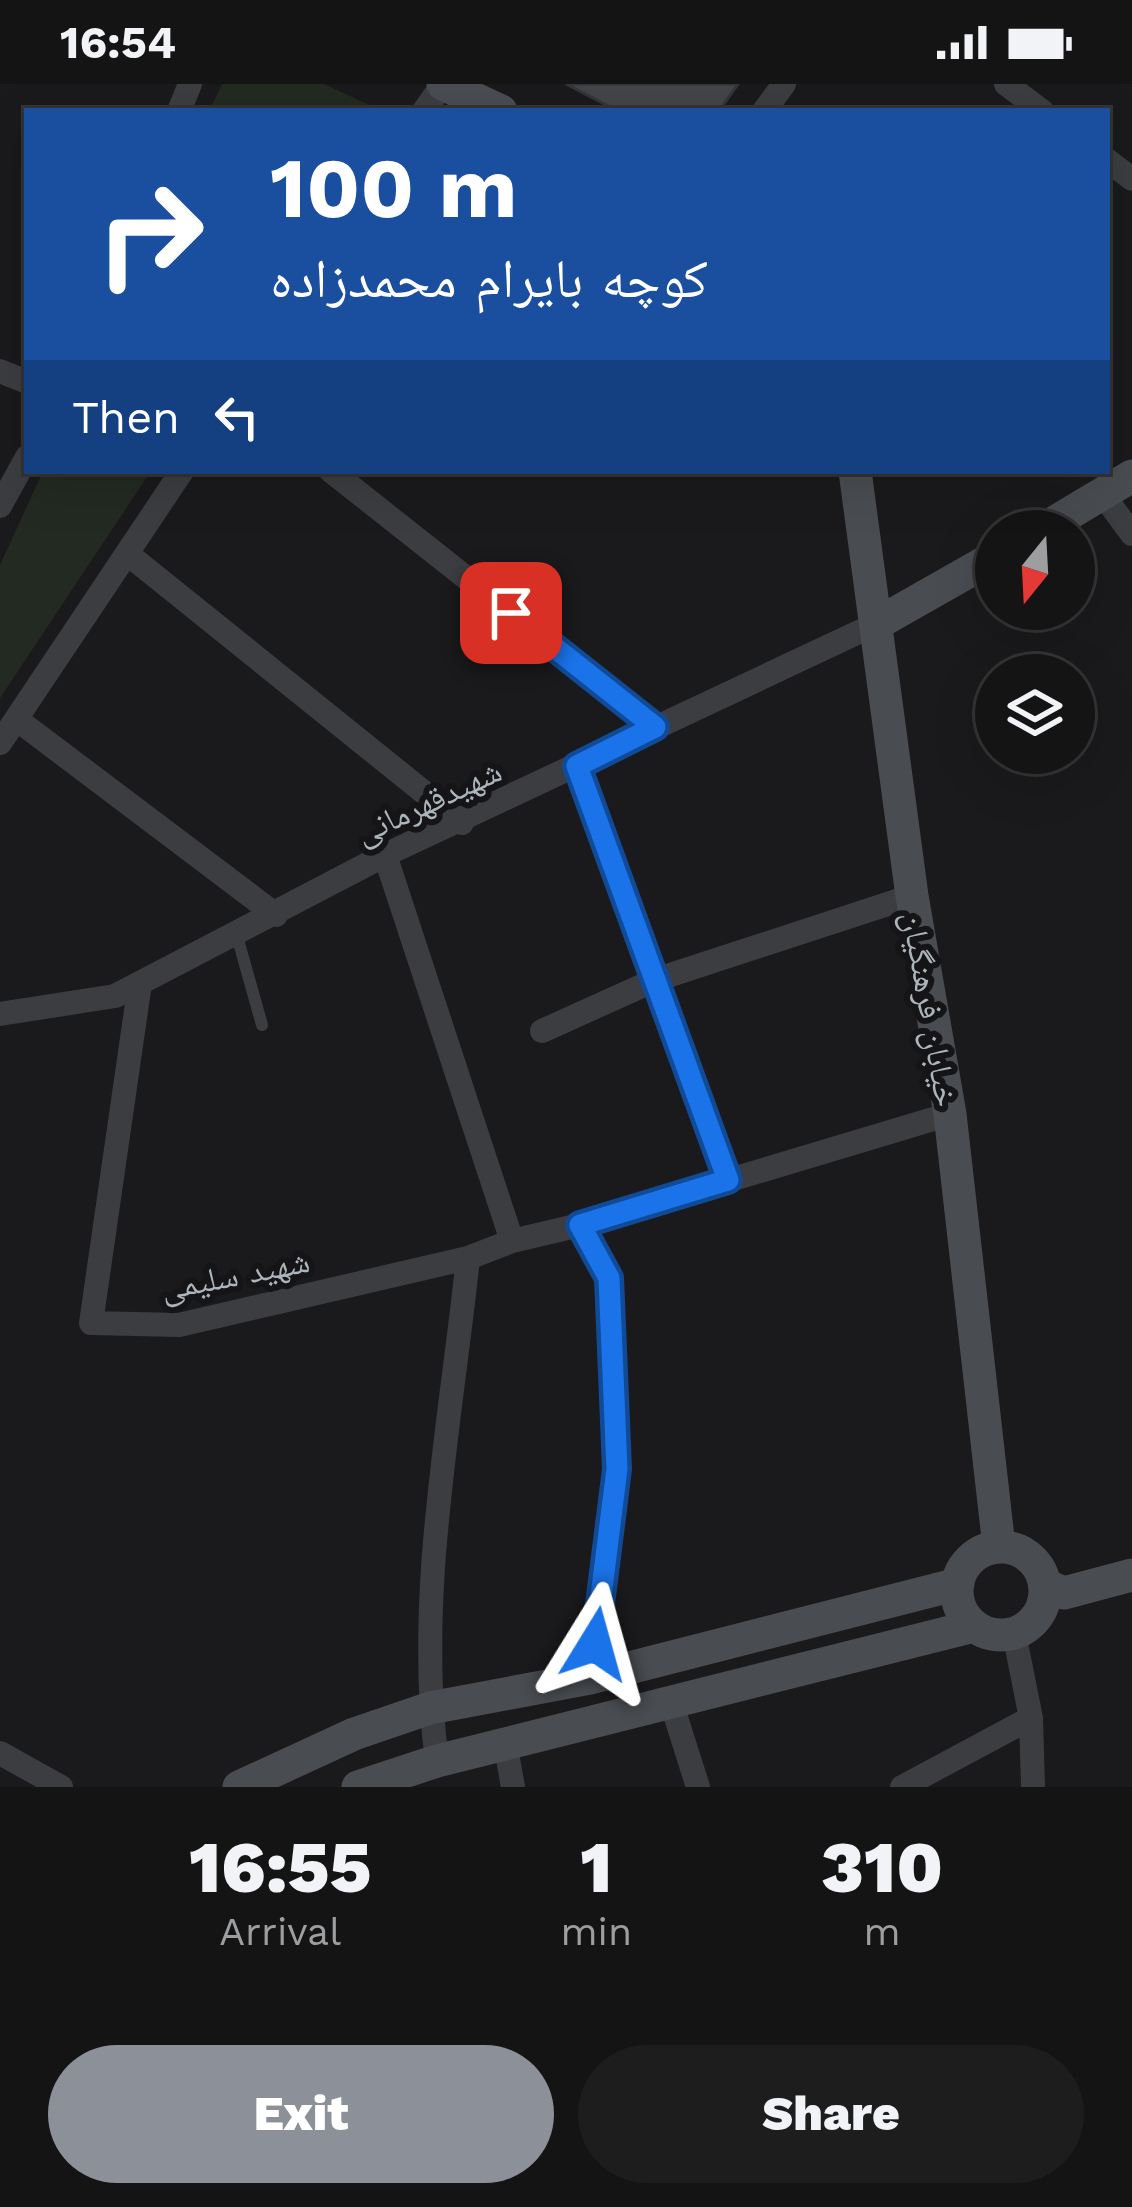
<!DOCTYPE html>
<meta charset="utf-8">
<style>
:root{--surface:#141415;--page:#1d1d1e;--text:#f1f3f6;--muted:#9d9ea0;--line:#333334;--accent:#8c9099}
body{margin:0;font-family:"Work Sans","Noto Naskh Arabic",sans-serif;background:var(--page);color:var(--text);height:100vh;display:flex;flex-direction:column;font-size:45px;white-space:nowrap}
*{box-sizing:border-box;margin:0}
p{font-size:39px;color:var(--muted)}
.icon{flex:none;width:66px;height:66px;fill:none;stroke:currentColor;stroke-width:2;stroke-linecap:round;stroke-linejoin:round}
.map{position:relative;height:1703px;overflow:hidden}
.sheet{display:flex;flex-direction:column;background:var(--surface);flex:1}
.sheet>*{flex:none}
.banner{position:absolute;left:24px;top:24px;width:1086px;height:366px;border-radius:0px;box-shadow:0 12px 48px #0002,0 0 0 3px var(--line);background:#1a4fa0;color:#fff;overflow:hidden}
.needle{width:78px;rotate:198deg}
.buttons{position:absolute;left:975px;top:426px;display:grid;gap:24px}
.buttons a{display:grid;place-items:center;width:120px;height:120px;border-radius:50%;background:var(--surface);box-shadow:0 12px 48px #0002,0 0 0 3px var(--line);font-size:60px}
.pin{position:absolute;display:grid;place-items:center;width:102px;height:102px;color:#fff;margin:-51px;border-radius:24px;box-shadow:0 6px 18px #0006}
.me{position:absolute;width:132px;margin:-66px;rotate:8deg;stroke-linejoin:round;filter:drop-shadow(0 0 9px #0008)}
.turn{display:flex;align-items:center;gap:42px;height:252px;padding:0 48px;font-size:54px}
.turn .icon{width:156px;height:156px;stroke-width:2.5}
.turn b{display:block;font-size:84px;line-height:102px}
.then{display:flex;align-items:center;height:114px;padding:0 48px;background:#0003;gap:24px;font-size:45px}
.eta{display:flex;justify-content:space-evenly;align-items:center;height:204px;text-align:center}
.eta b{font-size:72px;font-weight:800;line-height:84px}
.primary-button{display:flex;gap:24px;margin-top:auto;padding:24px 48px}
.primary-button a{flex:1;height:138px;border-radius:72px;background:var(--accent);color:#fff;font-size:48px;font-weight:800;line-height:138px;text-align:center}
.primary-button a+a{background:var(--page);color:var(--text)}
.status{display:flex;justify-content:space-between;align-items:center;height:84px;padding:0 60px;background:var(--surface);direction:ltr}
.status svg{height:33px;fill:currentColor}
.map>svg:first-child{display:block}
</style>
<div class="status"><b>16:54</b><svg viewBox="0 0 49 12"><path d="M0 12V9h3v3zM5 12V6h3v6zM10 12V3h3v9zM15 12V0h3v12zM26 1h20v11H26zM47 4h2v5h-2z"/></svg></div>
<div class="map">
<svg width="1132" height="1703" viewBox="0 0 1132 1703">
<rect width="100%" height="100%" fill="#1a1a1c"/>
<!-- green -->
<path fill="#222a21" d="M222 0H324L376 24 209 27Z
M43 387H151L0 614V481Z"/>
<!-- building -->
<path fill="#444549" stroke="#343538" stroke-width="3" d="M566 0H738L719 27H618Z"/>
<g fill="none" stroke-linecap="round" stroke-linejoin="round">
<!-- lane -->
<path stroke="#3b3d41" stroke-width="12" d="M237 852 262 941"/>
<!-- street -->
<path stroke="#3b3d41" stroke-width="24" d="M1006 0 1042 27
M179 27 190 0
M424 27 443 0
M764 27 784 0
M1107 76 1132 95
M0 287 27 298
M331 387 655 643
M1103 411 1132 450
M0 422 27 373
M129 471 462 739
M19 637 276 831
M0 659 182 387
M577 682 728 1096
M385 771 512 1157
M140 899 91 1239 179 1241 468 1174 512 1157 580 1141 609 1194 617 1385 590 1594
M0 930 115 912 385 771 878 539
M542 947 655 896 912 812
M580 1141 950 1030
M1014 1549 1031 1634 1033 1703
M672 1621 698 1703
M506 1664 513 1703
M0 1669 61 1703
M437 1677C415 1513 451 1338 468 1174
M902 1703 1031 1634"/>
<!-- secondary -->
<path stroke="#494d51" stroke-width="33" d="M443 0 501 27
M855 387 912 812 950 1030 999 1463
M1040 447 1132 392
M878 539 996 472
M957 1507a44 44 0 1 1 88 0a44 44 0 1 1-88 0Z
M1045 1501 1064 1509 1132 1491
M239 1703 354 1650 430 1624 590 1594 958 1500
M358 1703 437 1677 974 1542"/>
</g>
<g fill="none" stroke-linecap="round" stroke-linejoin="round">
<defs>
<path id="route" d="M511 529 655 643 577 682 728 1096 580 1141 609 1194 617 1385 595 1560"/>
</defs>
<!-- route casing -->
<use href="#route" stroke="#114b97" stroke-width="30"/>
<!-- route -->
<use href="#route" stroke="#1a73e8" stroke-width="21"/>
</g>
<g text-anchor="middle" stroke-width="12" stroke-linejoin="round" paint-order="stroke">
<!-- street labels -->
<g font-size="33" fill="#acb5bb" stroke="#151517">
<text transform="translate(428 717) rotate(-25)" y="12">شهیدقهرمانی</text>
<text transform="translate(931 925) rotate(80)" y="12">خیابان فرهنگیان</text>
<text transform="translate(235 1190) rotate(-11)" y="12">شهید سلیمی</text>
</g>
</g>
</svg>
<div class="buttons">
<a><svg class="needle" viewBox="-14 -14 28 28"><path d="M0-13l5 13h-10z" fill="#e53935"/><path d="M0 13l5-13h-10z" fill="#9d9ea0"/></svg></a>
<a><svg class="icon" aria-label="layers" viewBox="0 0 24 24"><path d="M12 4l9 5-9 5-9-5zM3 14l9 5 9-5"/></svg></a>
</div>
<div class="pin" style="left:511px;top:529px;background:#d93025"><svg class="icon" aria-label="arrive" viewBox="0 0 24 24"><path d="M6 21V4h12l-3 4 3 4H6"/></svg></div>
<svg class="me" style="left:595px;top:1560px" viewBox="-20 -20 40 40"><path d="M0-17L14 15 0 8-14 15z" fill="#1a73e8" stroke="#fff" stroke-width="4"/></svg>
<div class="banner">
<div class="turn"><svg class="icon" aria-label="right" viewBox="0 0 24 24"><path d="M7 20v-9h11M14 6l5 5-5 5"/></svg><div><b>100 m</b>کوچه بایرام محمدزاده</div></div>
<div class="then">Then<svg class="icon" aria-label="left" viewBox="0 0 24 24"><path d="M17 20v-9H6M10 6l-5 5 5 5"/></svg></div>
</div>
</div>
<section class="sheet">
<div class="eta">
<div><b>16:55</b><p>Arrival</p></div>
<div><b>1</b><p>min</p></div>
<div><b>310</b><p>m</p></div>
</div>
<div class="primary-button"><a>Exit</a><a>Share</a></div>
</section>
